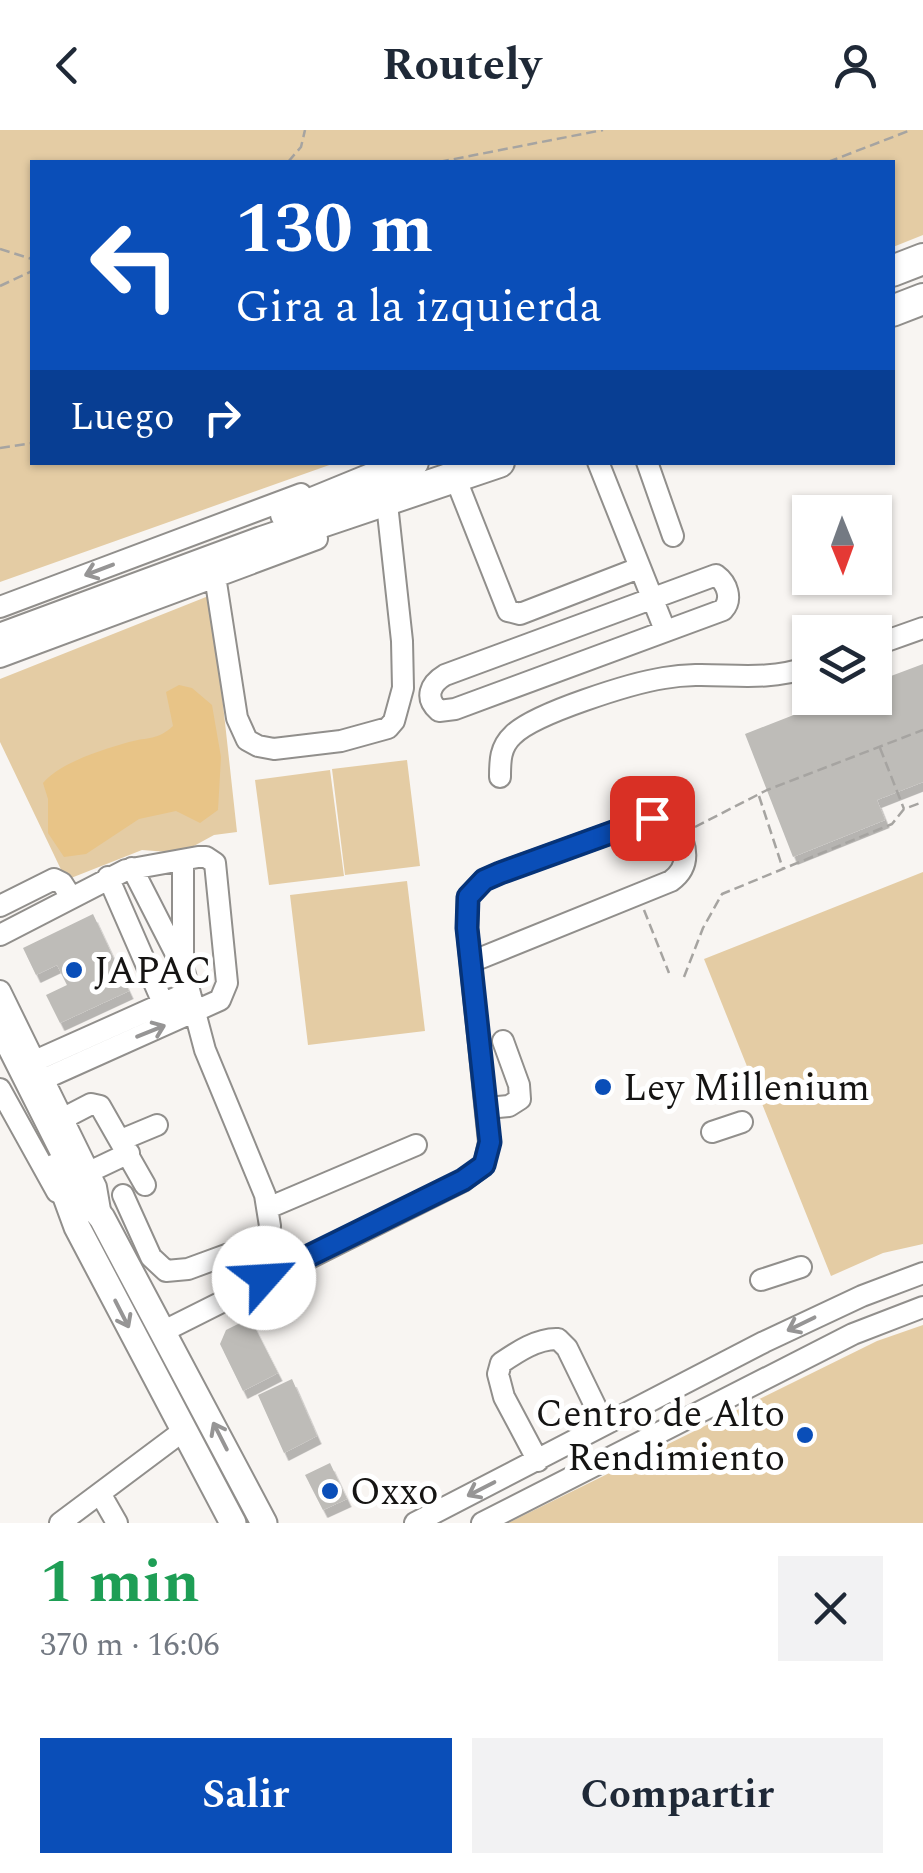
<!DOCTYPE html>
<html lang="es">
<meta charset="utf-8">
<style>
:root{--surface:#fff;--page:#f2f2f3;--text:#1f2937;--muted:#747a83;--accent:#0a4eb8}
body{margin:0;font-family:Spectral,serif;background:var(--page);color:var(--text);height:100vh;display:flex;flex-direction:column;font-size:38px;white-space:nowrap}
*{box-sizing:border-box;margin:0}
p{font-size:32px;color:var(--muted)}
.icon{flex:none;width:55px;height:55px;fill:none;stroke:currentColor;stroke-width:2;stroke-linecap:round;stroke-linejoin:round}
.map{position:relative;height:1393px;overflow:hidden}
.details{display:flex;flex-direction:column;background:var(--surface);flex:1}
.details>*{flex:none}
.top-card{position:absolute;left:30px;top:30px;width:865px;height:305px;border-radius:0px;box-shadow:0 2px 8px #0004;background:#0a4eb8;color:#fff;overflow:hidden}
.needle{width:65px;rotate:179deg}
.fabs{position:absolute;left:792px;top:365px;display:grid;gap:20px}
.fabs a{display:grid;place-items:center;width:100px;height:100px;border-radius:0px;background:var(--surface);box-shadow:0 2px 8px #0004;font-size:50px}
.pin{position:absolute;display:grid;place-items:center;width:85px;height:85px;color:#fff;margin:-42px;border-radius:20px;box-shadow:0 5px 15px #0006}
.me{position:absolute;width:110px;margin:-55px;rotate:64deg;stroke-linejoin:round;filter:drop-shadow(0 0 8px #0008)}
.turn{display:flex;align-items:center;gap:35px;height:210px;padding:0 40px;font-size:45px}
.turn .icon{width:130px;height:130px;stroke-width:2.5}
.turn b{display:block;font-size:70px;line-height:85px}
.then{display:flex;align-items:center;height:95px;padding:0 40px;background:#0003;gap:20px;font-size:38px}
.round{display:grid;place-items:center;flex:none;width:105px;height:105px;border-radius:0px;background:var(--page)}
.head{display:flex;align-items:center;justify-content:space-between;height:170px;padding:0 40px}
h1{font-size:60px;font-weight:700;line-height:75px;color:#1e9e55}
.button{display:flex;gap:20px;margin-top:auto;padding:20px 40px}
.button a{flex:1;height:115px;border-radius:0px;background:var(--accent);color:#fff;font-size:40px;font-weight:700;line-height:115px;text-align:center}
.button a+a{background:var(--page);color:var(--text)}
header{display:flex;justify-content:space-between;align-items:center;height:130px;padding:0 40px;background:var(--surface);font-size:45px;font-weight:700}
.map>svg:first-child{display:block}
</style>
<header><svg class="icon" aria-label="back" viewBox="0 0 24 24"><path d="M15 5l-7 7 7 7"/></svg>Routely<svg class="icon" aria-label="person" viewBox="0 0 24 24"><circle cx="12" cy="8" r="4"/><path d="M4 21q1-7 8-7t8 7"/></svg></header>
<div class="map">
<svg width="923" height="1393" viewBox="0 0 923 1393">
<defs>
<filter id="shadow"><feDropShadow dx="4.5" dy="8" stdDeviation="0" flood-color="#0004"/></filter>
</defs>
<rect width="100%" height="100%" fill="#f8f5f2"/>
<!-- green -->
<path fill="#e4cca4" d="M0 0H923V105L893 117 892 32H32V332L335 333 0 452Z
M211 465 237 702 214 705 181 723 142 720 66 750 0 612V549Z
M407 630 420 736 345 745 332 639Z
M330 640 344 746 269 755 255 650Z
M923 742V1114L883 1123 831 1146 704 829Z
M407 751 425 901 308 915 290 765Z
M923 1195V1393H508L877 1211Z"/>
<!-- water -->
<path fill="#e8c487" d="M179 555 192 558 212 575 221 627 218 680 200 693 176 681 139 689 86 724 64 727 48 703V669L43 653C61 632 102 620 129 612 148 607 158 610 173 596L166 562Z"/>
<!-- building -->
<path fill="#bebcb8" filter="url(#shadow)" d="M923 534V652L877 670 885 690 793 727 745 604 837 568H875V552Z
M93 784 129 861 60 893 46 865 67 855 57 835 36 845 23 818Z
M250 1188 278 1243 243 1261 220 1214 226 1200Z
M292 1249 317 1306 284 1323 258 1265Z
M330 1333 347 1369 323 1380 305 1345Z"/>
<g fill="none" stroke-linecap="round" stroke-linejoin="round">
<defs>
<path id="minor" d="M598 332 665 500
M647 332 673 406
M457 352 508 481 520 484 639 438
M716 445C727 453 733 469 723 480L455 579 439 581C424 568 430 554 445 545Z
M215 446 237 588 247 610 258 616 274 619 341 611 388 598 394 591 403 558 402 511 388 383
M0 477 301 364
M875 515 923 498
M0 527 317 409
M500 647C500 631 500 617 513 605 535 583 632 553 664 548 716 539 754 555 810 537
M183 730V837L205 920 265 1065 270 1096 262 1125 264 1148
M132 738 179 830
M108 747 163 873
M0 776 54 749 62 753 71 767
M0 805 126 740 198 727H206L215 733 227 853 220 870 44 949
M0 861 96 1057 101 1086
M35 931 189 862
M0 959 57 1062
M487 978 509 976 520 969 519 955 503 911
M64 988 91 974 100 976 145 1055
M712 1002 742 992
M121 1010 157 995
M89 1042 129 1023
M123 1065 151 1127 166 1141 188 1139 267 1110
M268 1078 416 1015
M761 1150 801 1137
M162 1202 463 1051 484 1035 489 1012 467 798 468 767 484 750 500 743 652 688 670 687 674 691C686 712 693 735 671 751L471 832
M538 1331 504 1267 498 1244 501 1233C517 1222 538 1208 558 1209L567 1218 604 1294
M101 1365 117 1393
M60 1393 183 1301
M415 1393 764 1212 862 1166 923 1143
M482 1393 853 1204 923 1177"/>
<path id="major" d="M0 896 88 1071 102 1088 264 1393
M55 1037 77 1097 233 1393"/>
<path id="highway" d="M892 141 923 129
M892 181 923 169
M286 384 413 332
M0 509 262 412 499 332"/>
</defs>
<!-- minor casing -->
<use href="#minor" stroke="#918f8c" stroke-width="24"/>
<!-- major casing -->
<use href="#major" stroke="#918f8c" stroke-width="29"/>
<!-- highway casing -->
<use href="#highway" stroke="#918f8c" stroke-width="34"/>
<!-- path -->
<path stroke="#a6a4a1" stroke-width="2.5" stroke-dasharray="10 5" stroke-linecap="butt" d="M288 32 301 17 305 0
M439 32 603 0
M828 32 911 0
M0 119 32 129
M0 156 32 141
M0 318 32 313
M880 618 904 679
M759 666 783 739
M695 697 767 660 923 600
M644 780 669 843
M684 847 703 798 722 764 892 694 904 679 923 672"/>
<!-- minor -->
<use href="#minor" stroke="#fff" stroke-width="20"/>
<!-- major -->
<use href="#major" stroke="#fff" stroke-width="25"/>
<!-- highway -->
<use href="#highway" stroke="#fff" stroke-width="30"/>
</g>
<!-- one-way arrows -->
<defs><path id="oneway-shaft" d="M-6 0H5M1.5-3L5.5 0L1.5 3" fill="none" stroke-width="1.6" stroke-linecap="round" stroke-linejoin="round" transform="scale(2.5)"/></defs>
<g stroke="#969595">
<use href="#oneway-shaft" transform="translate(99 440) rotate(159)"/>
<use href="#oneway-shaft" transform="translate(151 901) rotate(-22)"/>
<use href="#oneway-shaft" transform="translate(122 1184) rotate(63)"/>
<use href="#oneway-shaft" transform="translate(801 1194) rotate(154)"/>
<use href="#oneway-shaft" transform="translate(220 1306) rotate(-117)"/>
<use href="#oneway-shaft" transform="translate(481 1359) rotate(153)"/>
</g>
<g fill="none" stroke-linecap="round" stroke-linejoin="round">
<defs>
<path id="route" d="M264 1148 463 1050 484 1035 490 1012 467 798 468 767 484 750 500 743 652 688"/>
</defs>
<!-- route casing -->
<use href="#route" stroke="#063378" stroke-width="25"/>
<!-- route -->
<use href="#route" stroke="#0a4eb8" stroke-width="18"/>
</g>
<!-- markers -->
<g fill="#0a4eb8" stroke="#fff" stroke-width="4">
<circle cx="74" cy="840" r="10"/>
<circle cx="603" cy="957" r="10"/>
<circle cx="805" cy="1305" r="10"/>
<circle cx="330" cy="1361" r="10"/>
</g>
<g text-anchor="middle" stroke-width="10" stroke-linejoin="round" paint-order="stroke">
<!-- poi labels -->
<g font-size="38" fill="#151413" stroke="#fff" text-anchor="start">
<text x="94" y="853">JAPAC</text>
<text x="623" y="970">Ley Millenium</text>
<text x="785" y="1296" text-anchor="end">Centro de Alto<tspan x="785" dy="44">Rendimiento</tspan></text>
<text x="350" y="1374">Oxxo</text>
</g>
</g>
</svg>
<div class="fabs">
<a><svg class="needle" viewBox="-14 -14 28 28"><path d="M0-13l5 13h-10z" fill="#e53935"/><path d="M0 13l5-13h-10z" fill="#747a83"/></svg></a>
<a><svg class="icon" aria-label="layers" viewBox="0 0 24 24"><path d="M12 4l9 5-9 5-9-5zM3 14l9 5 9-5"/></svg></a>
</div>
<div class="pin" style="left:652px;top:688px;background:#d93025"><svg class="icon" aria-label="arrive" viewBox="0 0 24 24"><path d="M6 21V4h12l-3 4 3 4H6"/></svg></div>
<svg class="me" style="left:264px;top:1148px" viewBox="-20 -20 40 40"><circle r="19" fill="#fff"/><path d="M0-13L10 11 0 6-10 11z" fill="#0a4eb8"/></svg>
<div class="top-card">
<div class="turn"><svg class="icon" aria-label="left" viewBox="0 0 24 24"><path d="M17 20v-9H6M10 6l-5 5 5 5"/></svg><div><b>130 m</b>Gira a la izquierda</div></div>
<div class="then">Luego<svg class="icon" aria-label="right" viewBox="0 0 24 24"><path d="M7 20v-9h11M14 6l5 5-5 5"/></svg></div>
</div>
</div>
<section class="details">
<div class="head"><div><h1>1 min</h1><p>370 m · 16:06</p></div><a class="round"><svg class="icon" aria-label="close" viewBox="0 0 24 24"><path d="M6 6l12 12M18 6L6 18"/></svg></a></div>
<div class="button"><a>Salir</a><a>Compartir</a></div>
</section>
